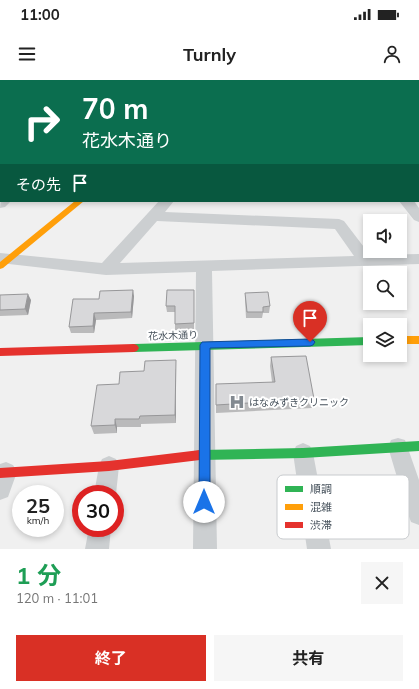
<!DOCTYPE html>
<html lang="ja">
<meta charset="utf-8">
<style>
:root{--surface:#fff;--page:#f6f6f6;--text:#222;--muted:#767676;--accent:#d93025}
body{margin:0;font-family:Mulish,"Noto Sans JP",sans-serif;background:var(--page);color:var(--text);height:100vh;display:flex;flex-direction:column;font-size:15px;white-space:nowrap}
*{box-sizing:border-box;margin:0}
p{font-size:13px;color:var(--muted)}
.icon{flex:none;width:22px;height:22px;fill:none;stroke:currentColor;stroke-width:2;stroke-linecap:round;stroke-linejoin:round}
.map{position:relative;height:469px;overflow:hidden}
.drawer{display:flex;flex-direction:column;background:var(--surface);flex:1}
.drawer>*{flex:none}
.guide{position:absolute;left:0px;top:0px;width:419px;height:122px;box-shadow:0 2px 6px #0003;background:#0b6e4f;color:#fff;overflow:hidden}
.tools{position:absolute;left:363px;top:134px;display:grid;gap:8px}
.tools a{display:grid;place-items:center;width:44px;height:44px;border-radius:0px;background:var(--surface);box-shadow:0 2px 6px #0003;font-size:20px}
.speed{position:absolute;left:12px;top:405px;display:flex;gap:8px;font-size:20px;font-weight:700;text-align:center}
.speed>*{display:grid;place-content:center;width:52px;height:52px;border-radius:50%;background:var(--surface);box-shadow:0 2px 6px #0003;line-height:1}
.speed small{font-size:10px;font-weight:400}
.speed .limit{border:6px solid #d22;background:#fff;color:#111}
.pin{position:absolute;display:grid;place-items:center;width:34px;height:34px;color:#fff;margin:-41px -17px;border-radius:50% 50% 50% 0;rotate:-45deg;box-shadow:0 0 4px #0007}
.pin .icon{rotate:45deg}
.me{position:absolute;width:44px;margin:-22px;rotate:0deg;stroke-linejoin:round;filter:drop-shadow(0 0 3px #0008)}
.turn{display:flex;align-items:center;gap:14px;height:84px;padding:0 16px;font-size:18px}
.turn .icon{width:52px;height:52px;stroke-width:2.5}
.turn b{display:block;font-size:28px;line-height:34px}
.then{display:flex;align-items:center;height:38px;padding:0 16px;background:#0003;gap:8px;font-size:15px}
.round{display:grid;place-items:center;flex:none;width:42px;height:42px;border-radius:0px;background:var(--page)}
.summary{display:flex;align-items:center;justify-content:space-between;height:68px;padding:0 16px}
h1{font-size:24px;font-weight:700;line-height:30px;color:#1e9e55}
.cta{display:flex;gap:8px;margin-top:auto;padding:8px 16px}
.cta a{flex:1;height:46px;border-radius:0px;background:var(--accent);color:#fff;font-size:16px;font-weight:700;line-height:46px;text-align:center}
.cta a+a{background:var(--page);color:var(--text)}
.status{display:flex;justify-content:space-between;align-items:center;height:28px;padding:0 20px;background:var(--surface);direction:ltr}
.status svg{height:11px;fill:currentColor}
header{display:flex;justify-content:space-between;align-items:center;height:52px;padding:0 16px;background:var(--surface);font-size:18px;font-weight:700}
.map>svg:first-child{display:block}
</style>
<div class="status"><b>11:00</b><svg viewBox="0 0 49 12"><path d="M0 12V9h3v3zM5 12V6h3v6zM10 12V3h3v9zM15 12V0h3v12zM26 1h20v11H26zM47 4h2v5h-2z"/></svg></div>
<header><svg class="icon" aria-label="menu" viewBox="0 0 24 24"><path d="M4 6h16M4 12h16M4 18h16"/></svg>Turnly<svg class="icon" aria-label="person" viewBox="0 0 24 24"><circle cx="12" cy="8" r="4"/><path d="M4 21q1-7 8-7t8 7"/></svg></header>
<div class="map">
<svg width="419" height="469" viewBox="0 0 419 469">
<rect width="100%" height="100%" fill="#f0f0f0"/>
<g fill="none" stroke-linecap="round" stroke-linejoin="round">
<!-- street -->
<path fill="#cccfd1" fill-rule="evenodd" d="M127 0H140V1H127Z
M265 0H276V1H265Z
M327 0H338V1H327Z
M381 0H392V1H381Z
M418 19H419V26H418Z
M418 40H419V48H418Z
M0 69H1V77H0Z
M1 117V121H11L5 127 0 128Z
M159 121H174L165 132 339 139 344 141 370 175 419 174V184L212 191 217 469H193L196 192 106 195 0 183V173L102 183ZM157 141 335 149 354 176 120 183Z
M399 121H414L419 128V142L414 140Z
M398 358 405 360 419 400V445L411 442 408 434 388 367 391 360Z
M303 363 310 366 313 373 331 469H307L293 373 296 366Z
M109 376 116 379 119 386 116 414 115 416V414H94L99 386 102 379Z
M6 382 13 385 17 392 8 417 0 420V384Z
M89 448H111L109 469H85Z"/>
<!-- fast -->
<path fill="#30b455" fill-rule="evenodd" d="M418 92H419V96H418Z
M370 257V265L134 272 131 271 129 268 131 265 134 264Z
M419 361V371L303 378 200 380 196 379 195 375 196 371 200 370 303 368Z"/>
<!-- slow -->
<path fill="#ff9f0a" fill-rule="evenodd" d="M0 6H1V10H0Z
M75 121H84L3 188 0 189V182Z
M400 256H419V264H400Z"/>
<!-- jam -->
<path fill="#e5322d" fill-rule="evenodd" d="M134 264 137 265 139 268 137 271 134 272 0 276V268Z
M200 370 204 371 205 375 204 379 200 380 109 391 0 398V388L109 381Z"/>
</g>
<!-- wall -->
<path fill="#bababb" d="M245 213 270 226 269 233H263L262 238H246L245 219Z
M0 215 31 220 28 235 0 236Z
M134 216 132 238 96 240 94 253H71L69 247 99 219Z
M194 216V250H175V232H167L166 226Z
M271 277 314 319 312 328 216 333V313L272 302 270 286Z
M176 289V343L141 344V347H117V353L94 354 91 346 119 304 144 291Z"/>
<!-- shaded-wall -->
<path fill="#979799" d="M133 210 134 216 132 238 131 232Z
M28 214 31 220 28 235 25 229Z
M94 233 96 240 94 253 93 246Z
M176 280V343L175 335Z
M115 339 117 347V353L115 345Z"/>
<!-- building -->
<path fill="#d8d8da" stroke="#979799" d="M133 210 131 232 94 233 93 246 69 247 73 219H99L100 211Z
M167 210H194V243L175 244V226H166Z
M268 212 270 226 263 227V232H247L245 213Z
M28 214 25 229 0 230V215Z
M306 276 314 319 216 325V304L275 302 271 277Z
M176 280 175 335 140 336 139 339H115V345L91 346 97 305 119 304 120 292 144 291 145 281Z"/>
<!-- route -->
<path fill="#1a73e8" stroke="#114b97" d="M310 259 313 260 315 262 313 265 310 266 210 268V422L209 426 204 427 200 426 199 422 200 265 202 262Z"/>
<!-- icons -->
<defs>
<symbol id="hospital-bare" viewBox="-9 -9 18 18"><path d="M-5-5h3v3.5h4V-5h3V5h-3V1.5h-4V5h-3Z" fill="#828990" stroke="#fff" stroke-width="2.5" paint-order="stroke"/></symbol>
</defs>
<g fill-rule="evenodd">
<use href="#hospital-bare" x="226" y="311" width="22" height="22"/>
</g>
<g text-anchor="middle" stroke-width="4" stroke-linejoin="round" paint-order="stroke">
<!-- street labels -->
<g font-size="10" fill="#47525c" stroke="#fff">
<text transform="translate(173 255) rotate(-2)" y="4">花水木通り</text>
</g>
<!-- poi labels -->
<g font-size="10" fill="#47525c" stroke="#fff" text-anchor="start">
<text x="249" y="326">はなみずきクリニック</text>
</g>
</g>
<!-- legend -->
<rect x="277" y="395" width="132" height="64" rx="6" fill="#fff" stroke="#c8cbce" stroke-width="1"/>
<rect x="285" y="406" width="18" height="6" fill="#30b455"/>
<rect x="285" y="424" width="18" height="6" fill="#ff9f0a"/>
<rect x="285" y="442" width="18" height="6" fill="#e5322d"/>
<g font-size="11" fill="#47525c">
<text x="310" y="413">順調</text>
<text x="310" y="431">混雑</text>
<text x="310" y="449">渋滞</text>
</g>
</svg>
<div class="tools">
<a><svg class="icon" aria-label="sound" viewBox="0 0 24 24"><path d="M4 9h4l5-4v14l-5-4H4zM17 9q2 3 0 6"/></svg></a>
<a><svg class="icon" aria-label="search" viewBox="0 0 24 24"><circle cx="10" cy="10" r="6"/><path d="M15 15l6 6"/></svg></a>
<a><svg class="icon" aria-label="layers" viewBox="0 0 24 24"><path d="M12 4l9 5-9 5-9-5zM3 14l9 5 9-5"/></svg></a>
</div>
<div class="speed"><div>25<small>km/h</small></div><div class="limit">30</div></div>
<div class="pin" style="left:310px;top:262px;background:#d93025"><svg class="icon" aria-label="arrive" viewBox="0 0 24 24"><path d="M6 21V4h12l-3 4 3 4H6"/></svg></div>
<svg class="me" style="left:204px;top:422px" viewBox="-20 -20 40 40"><circle r="19" fill="#fff"/><path d="M0-13L10 11 0 6-10 11z" fill="#1a73e8"/></svg>
<div class="guide">
<div class="turn"><svg class="icon" aria-label="right" viewBox="0 0 24 24"><path d="M7 20v-9h11M14 6l5 5-5 5"/></svg><div><b>70 m</b>花水木通り</div></div>
<div class="then">その先<svg class="icon" aria-label="arrive" viewBox="0 0 24 24"><path d="M6 21V4h12l-3 4 3 4H6"/></svg></div>
</div>
</div>
<section class="drawer">
<div class="summary"><div><h1>1 分</h1><p>120 m · 11:01</p></div><a class="round"><svg class="icon" aria-label="close" viewBox="0 0 24 24"><path d="M6 6l12 12M18 6L6 18"/></svg></a></div>
<div class="cta"><a>終了</a><a>共有</a></div>
</section>
